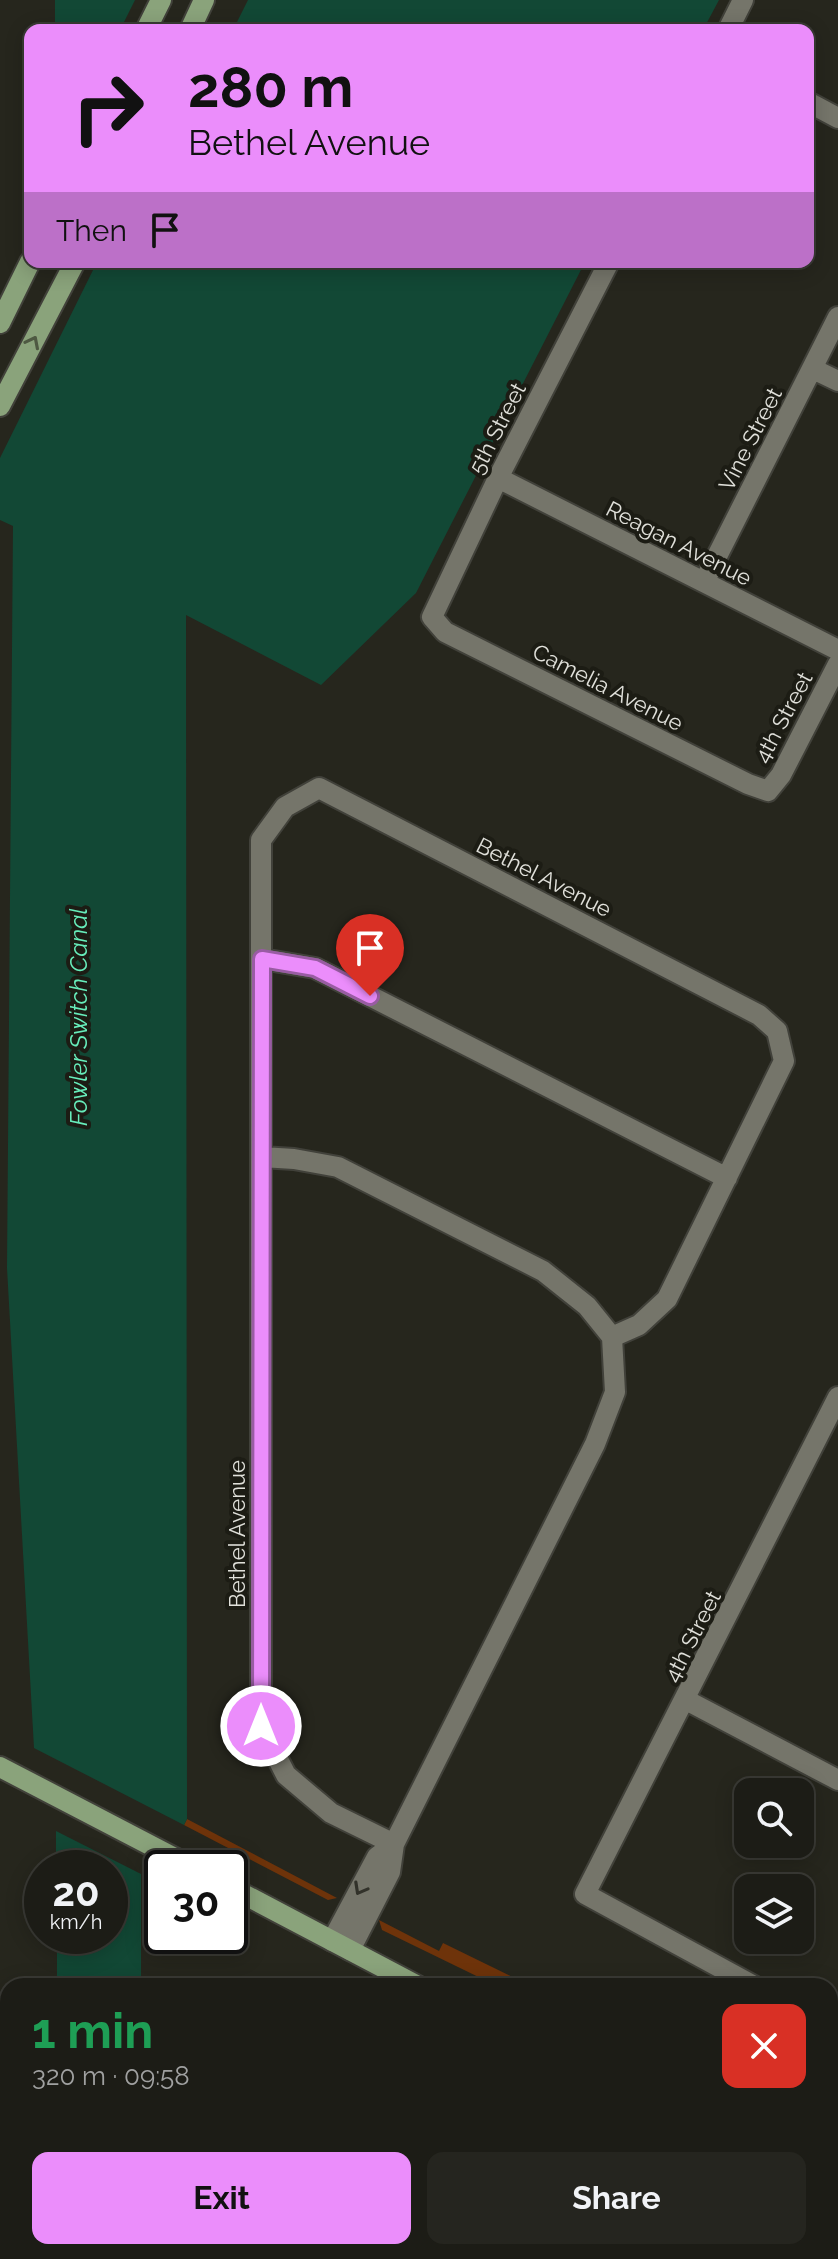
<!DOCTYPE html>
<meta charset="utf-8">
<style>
:root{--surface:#1c1c16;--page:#25251f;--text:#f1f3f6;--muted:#a0a1a1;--line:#3a3a35;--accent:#eb8dfb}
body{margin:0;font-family:Raleway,sans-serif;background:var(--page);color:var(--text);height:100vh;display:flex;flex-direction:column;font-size:30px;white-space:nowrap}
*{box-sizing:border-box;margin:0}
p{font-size:26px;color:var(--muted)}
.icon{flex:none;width:44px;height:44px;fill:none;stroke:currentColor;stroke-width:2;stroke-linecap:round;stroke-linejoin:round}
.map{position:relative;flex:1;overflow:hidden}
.drawer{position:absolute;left:0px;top:1978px;width:838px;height:282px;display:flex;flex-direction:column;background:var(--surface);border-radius:24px 24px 0 0;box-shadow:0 4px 20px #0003,0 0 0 2px var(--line)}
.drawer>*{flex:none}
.guide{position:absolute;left:24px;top:24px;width:790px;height:244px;border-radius:16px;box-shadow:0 4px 20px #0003,0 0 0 2px var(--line);background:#eb8dfb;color:#111;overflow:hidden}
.controls{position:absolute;left:734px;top:1778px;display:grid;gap:16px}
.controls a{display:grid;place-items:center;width:80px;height:80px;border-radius:16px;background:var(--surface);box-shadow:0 4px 20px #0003,0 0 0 2px var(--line);font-size:40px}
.speed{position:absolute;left:24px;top:1850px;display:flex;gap:16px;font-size:40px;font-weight:700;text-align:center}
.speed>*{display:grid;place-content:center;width:104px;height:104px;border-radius:50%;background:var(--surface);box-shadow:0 4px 20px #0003,0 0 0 2px var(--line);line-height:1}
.speed small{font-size:20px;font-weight:400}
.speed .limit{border:4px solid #111;border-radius:12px;background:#fff;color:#111}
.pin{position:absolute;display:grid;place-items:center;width:68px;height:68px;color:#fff;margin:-82px -34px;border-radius:50% 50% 50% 0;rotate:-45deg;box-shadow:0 0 8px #0007}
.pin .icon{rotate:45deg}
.me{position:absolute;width:88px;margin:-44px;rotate:0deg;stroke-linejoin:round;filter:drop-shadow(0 0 6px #0008)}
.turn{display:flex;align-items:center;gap:28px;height:168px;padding:0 32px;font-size:36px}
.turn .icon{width:104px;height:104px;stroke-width:2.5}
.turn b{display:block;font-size:56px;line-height:68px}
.then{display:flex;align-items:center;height:76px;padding:0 32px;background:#0003;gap:16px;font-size:30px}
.round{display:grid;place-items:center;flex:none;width:84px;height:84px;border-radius:16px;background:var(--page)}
.headline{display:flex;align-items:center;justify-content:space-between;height:136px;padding:0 32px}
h1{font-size:48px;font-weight:700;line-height:60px;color:#1e9e55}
.button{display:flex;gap:16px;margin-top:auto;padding:16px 32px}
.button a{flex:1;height:92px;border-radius:16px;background:var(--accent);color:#111;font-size:32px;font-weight:700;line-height:92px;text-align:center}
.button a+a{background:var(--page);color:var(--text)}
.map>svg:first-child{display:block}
</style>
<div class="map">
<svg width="838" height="2259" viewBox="0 0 838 2259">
<rect width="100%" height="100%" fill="#26261d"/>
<!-- green -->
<path fill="#6e330a" d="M187 1819 337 1898 328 1900 184 1825Z
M379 1920 439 1951 443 1943 531 1986H497L382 1930Z"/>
<!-- water -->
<path fill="#124835" d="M55 0H135L120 30H55Z
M248 0H719L703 30H233Z
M97 262H585L416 593 321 685 186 615 187 1819 184 1825 34 1748 7 1268 13 526 0 520V458Z
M56 1831 141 1874V1986H57V1936H110V1868H56Z
M60 2252H142V2259H60Z"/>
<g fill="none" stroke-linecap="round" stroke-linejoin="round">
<defs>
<path id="minor" d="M728 30 743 0
M808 102 838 118
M609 262 498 478 432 617 445 632 748 784 768 791 781 775 838 664
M813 369 838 381
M498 478 838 650
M704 582 838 317
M262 959 315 968 727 1178
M262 1157 294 1159 338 1167 543 1271 587 1306 612 1337 615 1392 595 1444 394 1844 390 1872 350 1950
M686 1700 838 1780
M394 1844 331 1813 286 1775 261 1726V840L285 807 319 788 759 1015 777 1031 784 1061 667 1299 639 1325 612 1337
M332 1941 377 1857 394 1844
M754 1986 585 1894 838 1397"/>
<path id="major" d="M146 30 161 0
M190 30 204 0
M0 323 30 262
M0 406 75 262
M0 1767 194 1868
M230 1887 418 1986
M830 2198 838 2203"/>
</defs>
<!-- minor casing -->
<use href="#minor" stroke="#41413a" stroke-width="24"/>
<!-- major casing -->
<use href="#major" stroke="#41413a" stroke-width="24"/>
<!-- minor -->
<use href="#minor" stroke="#75756a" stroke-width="20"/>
<!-- major -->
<use href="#major" stroke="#8aa37b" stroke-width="20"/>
</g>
<!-- one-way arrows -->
<defs><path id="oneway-chevron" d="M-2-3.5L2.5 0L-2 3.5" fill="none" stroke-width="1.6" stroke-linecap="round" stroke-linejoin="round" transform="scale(2)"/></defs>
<use stroke="#4e5942" href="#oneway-chevron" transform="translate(33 342) rotate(-63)"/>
<use stroke="#32322a" href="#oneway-chevron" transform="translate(360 1889) rotate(119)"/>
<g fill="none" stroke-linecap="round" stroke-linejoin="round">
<defs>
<path id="route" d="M261 1726 262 959 315 968 370 996"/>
</defs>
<!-- route casing -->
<use href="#route" stroke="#995ca3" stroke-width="20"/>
<!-- route -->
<use href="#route" stroke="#eb8dfb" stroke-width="14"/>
</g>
<g text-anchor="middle" stroke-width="8" stroke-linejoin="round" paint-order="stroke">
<!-- street labels -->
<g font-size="22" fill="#e0e0da" stroke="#1c1c14">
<text transform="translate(497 428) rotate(-63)" y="8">5th Street</text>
<text transform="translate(750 439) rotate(-63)" y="8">Vine Street</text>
<text transform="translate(679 543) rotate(27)" y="8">Reagan Avenue</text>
<text transform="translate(608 687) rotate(27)" y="8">Camelia Avenue</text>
<text transform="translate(783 717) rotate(-62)" y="8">4th Street</text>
<text transform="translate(544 877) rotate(27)" y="8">Bethel Avenue</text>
<text transform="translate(237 1534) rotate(-90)" y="8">Bethel Avenue</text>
<text transform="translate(692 1636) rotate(-63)" y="8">4th Street</text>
</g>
<!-- water labels -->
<g font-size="24" font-style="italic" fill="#67edbb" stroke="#1c1c14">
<text transform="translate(79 1017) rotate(-90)" y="8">Fowler Switch Canal</text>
</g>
</g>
</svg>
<div class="controls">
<a><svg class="icon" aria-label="search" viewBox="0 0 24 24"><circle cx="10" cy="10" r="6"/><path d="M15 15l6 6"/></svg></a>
<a><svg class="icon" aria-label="layers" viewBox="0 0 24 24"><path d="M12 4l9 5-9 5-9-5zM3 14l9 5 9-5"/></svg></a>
</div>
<div class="speed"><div>20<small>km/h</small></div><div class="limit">30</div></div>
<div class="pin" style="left:370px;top:996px;background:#d93025"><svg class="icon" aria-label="arrive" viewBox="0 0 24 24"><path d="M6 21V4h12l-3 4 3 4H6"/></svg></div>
<svg class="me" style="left:261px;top:1726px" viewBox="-20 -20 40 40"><circle r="17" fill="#eb8dfb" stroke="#fff" stroke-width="3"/><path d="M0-11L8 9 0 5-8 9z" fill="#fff"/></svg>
<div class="guide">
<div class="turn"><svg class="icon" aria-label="right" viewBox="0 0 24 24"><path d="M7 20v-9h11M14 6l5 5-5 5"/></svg><div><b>280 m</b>Bethel Avenue</div></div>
<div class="then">Then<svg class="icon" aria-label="arrive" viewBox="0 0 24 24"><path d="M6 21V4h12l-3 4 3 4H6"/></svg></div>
</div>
<section class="drawer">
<div class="headline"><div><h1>1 min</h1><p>320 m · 09:58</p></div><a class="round" style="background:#d93025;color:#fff"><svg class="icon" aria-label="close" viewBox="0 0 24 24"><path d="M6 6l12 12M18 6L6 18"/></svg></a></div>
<div class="button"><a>Exit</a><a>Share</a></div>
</section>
</div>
